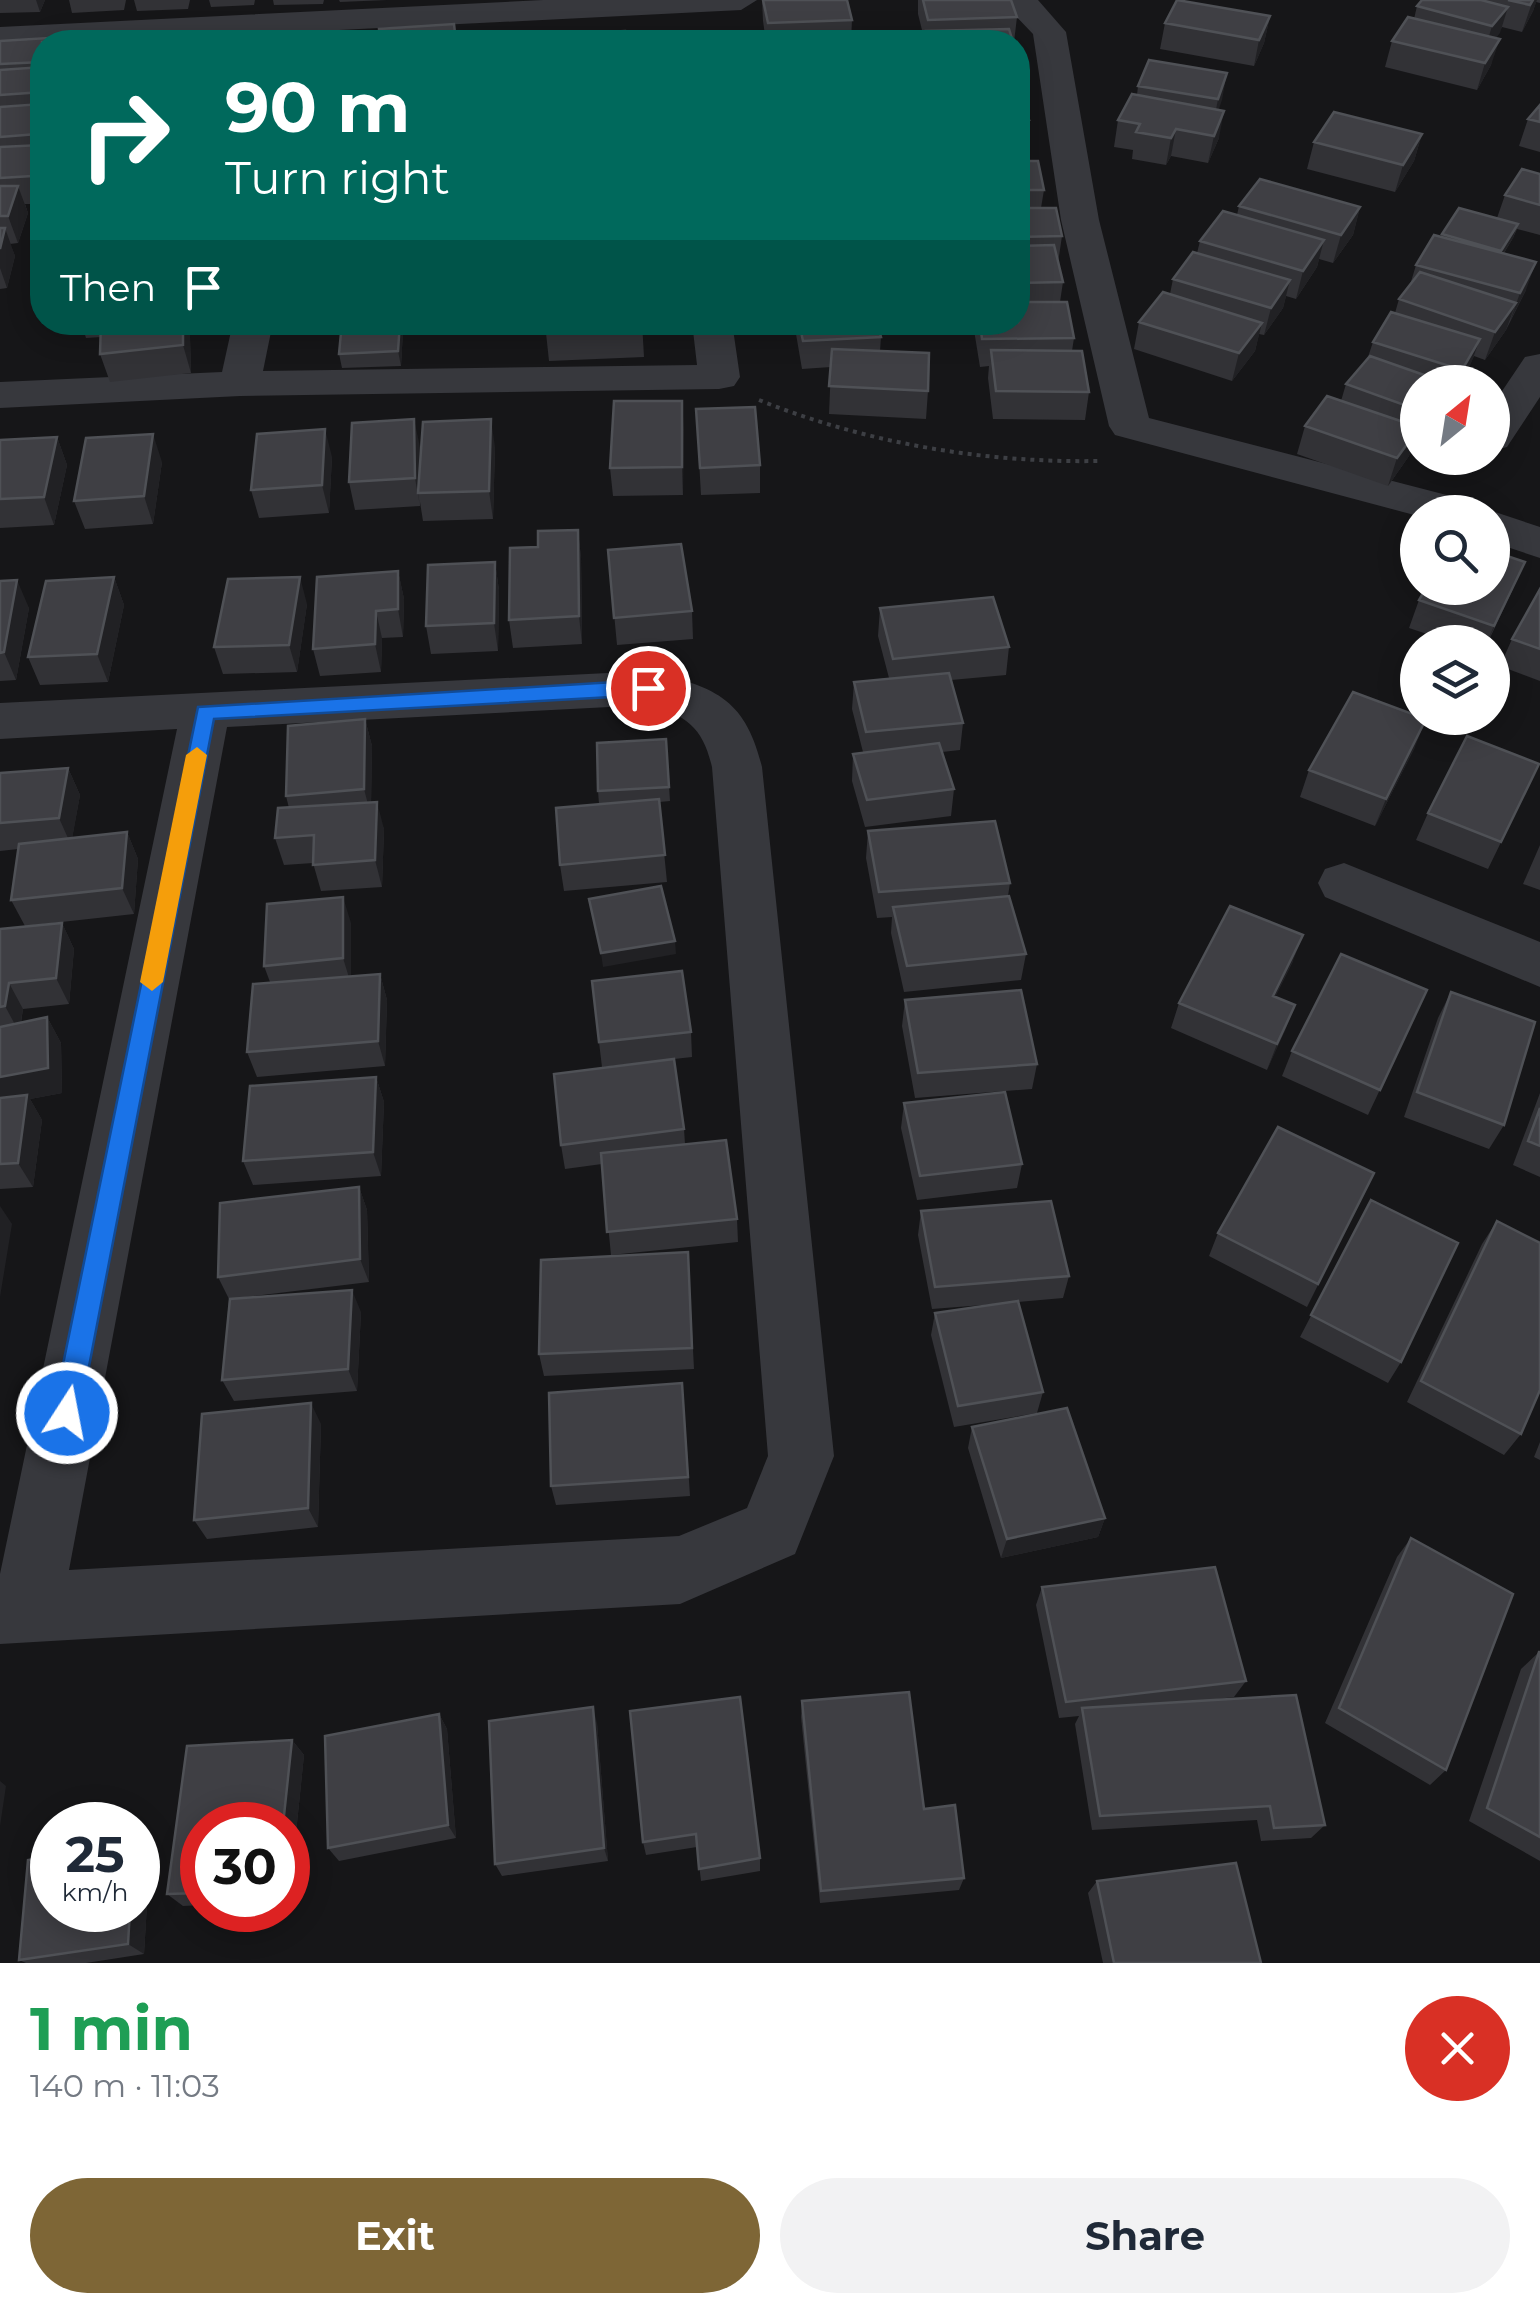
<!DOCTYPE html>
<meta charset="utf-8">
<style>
:root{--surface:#fff;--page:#f2f2f3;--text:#1f2937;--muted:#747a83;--accent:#7e6636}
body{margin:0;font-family:Montserrat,sans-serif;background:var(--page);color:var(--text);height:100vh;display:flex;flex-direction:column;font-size:38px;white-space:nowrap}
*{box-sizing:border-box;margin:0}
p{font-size:32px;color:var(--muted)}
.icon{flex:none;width:55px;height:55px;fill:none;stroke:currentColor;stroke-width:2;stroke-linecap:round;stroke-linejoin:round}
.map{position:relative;height:1963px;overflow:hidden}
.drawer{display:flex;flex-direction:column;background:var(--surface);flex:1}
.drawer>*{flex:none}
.guide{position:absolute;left:30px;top:30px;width:1000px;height:305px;border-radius:40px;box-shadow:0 5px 25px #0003;background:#00695c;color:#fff;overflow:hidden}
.needle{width:65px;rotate:30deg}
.fabs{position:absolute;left:1400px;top:365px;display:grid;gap:20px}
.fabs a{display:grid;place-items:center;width:110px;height:110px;border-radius:50%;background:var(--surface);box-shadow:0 5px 25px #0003;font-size:50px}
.speed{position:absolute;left:30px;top:1802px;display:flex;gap:20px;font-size:50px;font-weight:700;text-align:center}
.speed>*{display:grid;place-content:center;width:130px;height:130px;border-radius:50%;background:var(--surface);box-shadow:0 5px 25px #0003;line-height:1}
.speed small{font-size:25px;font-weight:400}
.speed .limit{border:15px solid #d22;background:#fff;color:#111}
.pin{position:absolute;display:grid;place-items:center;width:85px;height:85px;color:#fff;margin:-42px;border:5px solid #fff;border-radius:50%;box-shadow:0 2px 10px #0007}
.me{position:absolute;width:110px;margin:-55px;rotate:11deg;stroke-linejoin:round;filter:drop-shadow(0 0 8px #0008)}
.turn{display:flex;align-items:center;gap:35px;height:210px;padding:0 30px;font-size:45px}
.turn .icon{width:130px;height:130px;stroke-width:2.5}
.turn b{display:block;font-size:70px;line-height:85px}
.then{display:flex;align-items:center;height:95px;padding:0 30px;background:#0003;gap:20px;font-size:38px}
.round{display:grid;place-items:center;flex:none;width:105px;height:105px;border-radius:52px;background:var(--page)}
.summary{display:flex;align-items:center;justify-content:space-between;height:170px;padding:0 30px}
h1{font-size:60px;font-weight:700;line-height:75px;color:#1e9e55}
.button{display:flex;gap:20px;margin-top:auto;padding:20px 30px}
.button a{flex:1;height:115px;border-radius:60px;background:var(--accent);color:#fff;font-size:40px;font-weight:700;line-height:115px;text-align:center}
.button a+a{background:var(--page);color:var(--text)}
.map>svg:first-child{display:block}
</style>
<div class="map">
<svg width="1540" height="1963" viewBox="0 0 1540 1963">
<rect width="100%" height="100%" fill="#161618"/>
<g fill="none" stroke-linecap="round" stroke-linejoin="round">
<!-- path -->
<path stroke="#3d3f44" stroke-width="4" stroke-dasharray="4 5" stroke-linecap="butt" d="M759 400C866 443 983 463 1098 461"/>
<!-- street -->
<path fill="#37383d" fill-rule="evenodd" d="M543 0H757L741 10 0 47V27Z
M986 0H1038L1066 32 1099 220 1149 418 1462 499 1466 512 1418 516 1115 435 1109 426 1061 220 1033 34 1013 13 990 7Z
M233 322H273L263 371 697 365 692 322H732L740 377 734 386 719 389 240 396 0 408V382L222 372Z
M1540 354V397L1507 447 1492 451V406L1525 357Z
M1492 511 1540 527V558L1492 542V512H1488Z
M648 671C714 687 745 697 762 767L834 1456 795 1554 680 1604 0 1644V1574L177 729 0 739V703ZM648 705C687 715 703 728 712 767L768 1456 747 1508 679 1536 69 1570 227 727Z
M1344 863 1540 942V987L1325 897 1318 883 1325 869Z"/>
</g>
<!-- wall -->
<path fill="#323236" d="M0 0H45L40 12 0 13Z
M69 0H126L124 10 72 13Z
M134 0H190L188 9 137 11Z
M209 0H255L254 5 211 7Z
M273 0H324L323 4 274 5Z
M339 0H387L340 2Z
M762 0H847L852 20 851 42H766L763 21Z
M918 0H1011L1017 17 1014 42H925L918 14Z
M1422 0H1540V3L1536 2 1533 11 1522 32 1502 27 1496 38 1491 65 1477 90 1385 67 1392 41 1414 19 1417 6Z
M1270 16 1264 43 1254 66 1160 49 1165 23Z
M64 37 65 42H42V204H25L28 213 18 243 10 244 15 256 7 288 0 289V41Z
M1227 73 1218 110 1219 138 1208 163 1171 156 1166 165 1132 159 1133 150 1114 147 1118 120 1137 95 1138 86Z
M1018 99 1029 120 1027 134 1018 135Z
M1540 105V152L1519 146 1528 119Z
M1422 134 1414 161 1395 192 1307 169 1314 142Z
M1018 161 1044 190 1041 208 1062 236 1058 263 1063 282 1060 302 1074 338 1072 351 1089 392 1085 420 993 419 988 378 989 366 980 367 974 330 975 322H1018Z
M1540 174V235L1517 229 1513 238 1504 253 1526 290 1506 330 1485 360 1474 356 1461 382H1418V442L1414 441 1409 456 1388 486 1297 454 1305 426 1341 401 1346 384 1368 357 1373 342 1395 313 1399 299 1410 285 1416 265 1442 234 1497 218 1505 195Z
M1239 206 1360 207 1353 235 1333 263 1319 259 1317 267 1296 299 1286 296 1283 308 1264 335 1259 334 1255 351 1232 381 1134 349 1139 322 1170 294 1173 279 1197 253 1200 241 1237 215Z
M81 322H190L188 330 190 337 191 373 110 382 100 354 101 337 86 338Z
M642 322 644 357 549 361 546 333Z
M796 322H877L881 337 880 351 928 391 926 419 829 414 831 367 802 369 796 334Z
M403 331 401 366 342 368 339 354Z
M682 401 683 495 613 496 610 468Z
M696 409 760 465V493L701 495Z
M57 437 67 465 54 525 0 528V440Z
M420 447V472L495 447 493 519 423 521 420 502V506L355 510 349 482Z
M332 457 329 513 259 518 251 490Z
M162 462 153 524 85 529 74 501Z
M578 530 581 558 582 644 513 648 509 620Z
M608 550 692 611 693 639 617 645Z
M495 562 499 590 498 651 431 654 426 626Z
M398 571 404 599 403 637 382 638 381 672 320 676 313 649Z
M114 577 124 605 108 682 40 685 28 657Z
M0 581 29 608 16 680 0 681Z
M1513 589 1488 642H1451L1409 628 1419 600Z
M1540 589V681L1500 666 1512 639Z
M307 604 297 672 223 674 214 647Z
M880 608 1009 647 1006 675 951 680 963 723 960 750 942 752 954 789 951 816 865 827 852 781 853 754 863 752 852 709 854 682 889 678 878 636Z
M365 719 372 746 371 802 384 829 382 887 321 891 313 863 284 865 275 838 289 808 286 796Z
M666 739 670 801 659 802 667 882 564 891 560 865 599 804 598 791Z
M1415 747 1375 826 1300 797 1309 770Z
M1539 764 1488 869 1416 840 1428 813Z
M68 768 80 795 72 838 127 832 138 859 134 914 25 926 11 900 18 849 0 851V773Z
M868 831 1010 883 1008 896 1026 954 1021 980 904 992 891 933 892 917 877 918 866 858Z
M1540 845V890L1523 884Z
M62 923 74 949 69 1004 23 1009 21 1023 47 1017 61 1043 62 1093 30 1099 42 1120 33 1187 0 1189V929Z
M351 923V976L380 974 387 1000 385 1066 257 1077 247 1052 270 982 264 966Z
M1293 961 1275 997 1295 1005 1267 1070 1171 1028 1179 1003Z
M1427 990 1368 1115 1282 1076 1292 1051Z
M1451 992 1504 1125 1489 1149 1404 1117 1438 1018Z
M905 1000 1037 1064 1032 1089 915 1098 902 1026Z
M691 1032 692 1057 602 1067 599 1042Z
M376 1077 384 1102 381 1176 253 1185 243 1161Z
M1540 1093V1177L1513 1165Z
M904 1103 1022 1164 1017 1188 917 1200 901 1128Z
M684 1129 685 1144 737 1219 738 1242 611 1255 602 1164 565 1169 561 1145Z
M1374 1173 1307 1307 1209 1256 1218 1233Z
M359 1187 367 1210 369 1282 237 1298 361 1312 357 1391 234 1401 222 1380 229 1299 218 1277Z
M1371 1200 1401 1362 1388 1383 1300 1337Z
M921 1211 1069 1276 1063 1298 1018 1302 1043 1392 1037 1413 954 1427 931 1335 935 1313 996 1304 932 1309 918 1235Z
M1497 1221 1521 1434 1504 1455 1407 1402 1482 1244Z
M688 1252 694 1369 544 1376 539 1354Z
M684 1405 690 1496 556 1505 551 1486Z
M321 1424 318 1527 207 1539 194 1520Z
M972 1427 1105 1518 1098 1537 1001 1558 968 1448Z
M1540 1442V1460L1534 1457Z
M1411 1538 1446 1770 1430 1785 1325 1723 1397 1557Z
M1042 1587 1246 1681 1234 1697 1209 1700 1325 1825 1311 1838 1261 1841 1257 1820 1092 1830 1075 1724 1079 1716 1059 1718 1036 1605Z
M1539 1652H1540V1861L1469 1821 1521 1669Z
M802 1701 924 1809 964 1878 959 1890 820 1903 801 1717Z
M630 1711 760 1858V1871L701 1881 697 1847 646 1855 643 1842Z
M439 1714 447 1729 456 1838 339 1861 328 1848Z
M597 1723 608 1861 502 1876 495 1864Z
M292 1740 304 1755 289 1901 288 1825H202V1905L183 1906 167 1894 187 1746Z
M150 1856 144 1954 86 1963H26L19 1960Z
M1097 1881 1261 1963H1103L1088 1893Z"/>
<!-- shaded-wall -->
<path fill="#212124" d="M36 0H45L40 12Z
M1533 0H1537L1533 11 1522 32Z
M1508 7 1500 33 1484 53 1492 26Z
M1270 16 1264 43 1254 66 1259 40Z
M1500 39 1491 65 1477 90 1485 63Z
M1227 73 1222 100 1213 126 1218 99Z
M41 104 42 107V204L32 176 41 147 37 134Z
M1224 111 1219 138 1208 163 1214 136Z
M1176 129 1171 156 1166 165 1171 138Z
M1422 134 1414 161 1395 192 1403 165Z
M18 186 28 213 18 243 8 216Z
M1360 207 1353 235 1333 263 1341 235Z
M1518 224 1513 238 1496 265 1501 251Z
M5 228 15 256 7 288 0 268V249Z
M1324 240 1317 267 1296 299 1303 271Z
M1536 262 1526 290 1510 321 1520 293Z
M1290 280 1283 308 1264 335 1271 308Z
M1516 303 1506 330 1485 360 1495 332Z
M183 322H186L190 337 191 373 183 345Z
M400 322H402L403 331 401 366 398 351Z
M1262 323 1255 351 1232 381 1239 353Z
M1480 339 1470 366 1461 382H1458L1462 370Z
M682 401 684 429 683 495 682 467Z
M414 419 420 447V493H418L420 506 415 478Z
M491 419 495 447 493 519 489 491Z
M325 429 332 457 329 513 322 485Z
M1418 429 1409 456 1388 486 1397 458Z
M153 434 162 462 153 524 144 496Z
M57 437 67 465 54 525 44 497Z
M578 530 581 558 582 644 579 616Z
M495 562 499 590 498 651 494 623Z
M1525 562 1513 589 1487 642 1494 626Z
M398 571 404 599 403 637 398 609Z
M114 577 124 605 108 682 97 654Z
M300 577 307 604 297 672 289 645Z
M17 580 29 608 16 680 4 652Z
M376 611 382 638 381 672 375 644Z
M365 719 372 746 371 816 364 789Z
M1426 719 1415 747 1375 826 1386 799Z
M68 768 80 795 71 845 59 818Z
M377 802 384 829 382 887 375 860Z
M127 832 138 859 134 914 122 888Z
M343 897 351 923V984L343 958Z
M62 923 74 949 69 1004 56 978Z
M1303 935 1293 961 1263 1021 1273 996Z
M675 941 676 954 603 967 601 953Z
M380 974 387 1000 385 1066 378 1041Z
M9 983 23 1009 19 1032 5 1006Z
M1295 1005 1285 1031 1267 1070 1277 1044Z
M47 1017 61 1043 62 1093 30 1099 42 1120 33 1187 18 1163 0 1105V1077Z
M376 1077 384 1102 381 1176 373 1152Z
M359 1187 367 1210 369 1282 360 1259Z
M0 1206 12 1224 0 1297Z
M352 1290 361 1312 357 1391 348 1369Z
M311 1403 321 1424 318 1527 308 1508Z
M1105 1518 1098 1537 1001 1558 1007 1539Z
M593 1707 597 1723 608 1861 604 1848Z
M439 1714 447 1729 456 1838 448 1825Z
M292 1740 304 1755 289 1901 288 1825H283Z
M0 1781 6 1786 0 1826Z
M138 1847 150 1856 144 1954 128 1944 130 1910H138Z"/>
<!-- building -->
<path fill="#3f3f44" stroke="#4f5156" stroke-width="2.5" d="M763 0H847L852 20 768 23Z
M923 0H1011L1017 17 928 20Z
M1177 0 1270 16 1259 40 1165 23Z
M1422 0H1481L1508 7 1492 26 1417 6Z
M1508 0H1533L1530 5Z
M1408 17 1500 39 1485 63 1392 41Z
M454 24 456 42H380L379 29Z
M1009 29 1013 42H929L926 31Z
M625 31 626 42H559V34Z
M245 32 242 42H159L162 34Z
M64 37 62 42H42V62L0 64V41Z
M1149 60 1227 73 1218 99 1138 86Z
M42 67V92L0 95V70Z
M1132 94 1224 111 1214 136 1176 129 1171 138 1136 132 1140 124 1118 120Z
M1018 99H1021L1029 120 1018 121Z
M41 104 37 134 0 137V107Z
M1540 105V122L1528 119Z
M1334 112 1422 134 1403 165 1314 142Z
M41 145 32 176 0 178V147Z
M1018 161H1038L1044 190H1018Z
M1522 169 1540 174V205L1505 195Z
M1260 179 1360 207 1341 235 1239 206Z
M0 186H18L8 216H0Z
M1018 208H1056L1062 236 1018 237Z
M1459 208 1518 224 1501 251 1442 234Z
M1223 211 1324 240 1303 271 1200 241Z
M0 228H5L0 249Z
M1434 235 1536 262 1520 293 1416 265Z
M1054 245 1063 282 1018 283V246Z
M1193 252 1290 280 1271 308 1173 279Z
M1420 272 1516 303 1495 332 1399 299Z
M1163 292 1262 323 1239 353 1139 322Z
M1018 302H1067L1074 338 982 339 980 322H1018Z
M1391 312 1480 339 1462 370 1373 342Z
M101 322H183V345L100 354Z
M342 322H400L398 351 339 354Z
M546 322H642V329L546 333Z
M799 322H877L881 337 803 341Z
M832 349 929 353 928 391 829 386Z
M991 350 1082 351 1089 392 996 391Z
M1370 356 1444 382H1418V410L1346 384Z
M1327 396 1418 427V429L1397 458 1305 426Z
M614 401H682V467L610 468Z
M755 407 760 465 700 468 696 409Z
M414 419 415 478 349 482 352 423Z
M491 419 489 491 418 493 423 422Z
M325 429 322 485 251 490 257 434Z
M153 434 144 496 74 501 86 438Z
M57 437 44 497 0 499V440Z
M578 530 579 616 509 620 510 548 538 547V531Z
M681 544 692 611 614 618 608 550Z
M1492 551 1525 562 1494 626 1419 600 1426 588H1492Z
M495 562 494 623 426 626 428 565Z
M398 571V609L376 611 375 644 313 649 317 577Z
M114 577 97 654 28 657 46 581Z
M300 577 289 645 214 647 228 579Z
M17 580 4 652 0 653V581Z
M1540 589V649L1512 639Z
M993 597 1009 647 893 659 880 608Z
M949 673 963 723 866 732 854 682Z
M1353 692 1418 716V718L1426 719 1386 799 1309 770Z
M365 719 364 789 286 796 288 726Z
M1467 736 1539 764 1501 842 1428 813Z
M666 739 669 787 598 791 597 743Z
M939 743 954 789 867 800 853 754Z
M68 768 59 818 0 823V773Z
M659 799 665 855 560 865 556 808Z
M377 802 375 860 313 865 314 835 275 838 278 808Z
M995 821 1010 883 879 892 868 831Z
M127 832 122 888 11 900 19 844Z
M661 886 675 941 601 953 589 899Z
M1009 896 1026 954 907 966 893 907Z
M343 897V958L264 966 267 904Z
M1230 906 1303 935 1273 996 1295 1005 1277 1044 1179 1003Z
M62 923 56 978 9 983 5 1006 0 1007V929Z
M1341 954 1427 990 1380 1090 1292 1051Z
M682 971 691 1032 599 1042 592 981Z
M380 974 378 1041 247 1052 253 984Z
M1021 990 1037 1064 918 1073 905 1000Z
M1451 992 1535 1022 1504 1125 1417 1092Z
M47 1017 48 1068 0 1077V1027Z
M674 1059 684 1129 561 1145 554 1074Z
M376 1077 373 1152 243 1161 250 1086Z
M1005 1092 1022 1164 920 1176 904 1103Z
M27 1095 18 1163 0 1164V1098Z
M1540 1108V1146L1528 1141Z
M1278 1127 1374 1173 1318 1284 1218 1233Z
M726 1140 737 1219 607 1232 601 1153Z
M359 1187 360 1259 218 1277 220 1203Z
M1371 1200 1458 1243 1401 1362 1311 1315Z
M1051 1201 1069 1276 935 1287 921 1211Z
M1497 1221 1540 1243V1390L1521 1434 1421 1381Z
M688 1252 692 1348 539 1354 541 1260Z
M352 1290 348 1369 222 1380 230 1299Z
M1018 1301 1043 1392 958 1406 935 1313Z
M682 1383 688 1477 551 1486 549 1393Z
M311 1403 308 1508 194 1520 202 1414Z
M1067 1408 1105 1518 1007 1539 972 1427Z
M1411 1538 1513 1594 1446 1770 1339 1708Z
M1215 1567 1246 1681 1066 1702 1042 1587Z
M1539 1652H1540V1837L1487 1808Z
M909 1692 924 1809 955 1805 964 1878 821 1891 802 1701Z
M1296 1695 1325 1825 1274 1828 1270 1806 1100 1816 1082 1708Z
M740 1697 760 1858 699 1869 696 1834 643 1842 630 1711Z
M593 1707 604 1848 495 1864 489 1721Z
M439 1714 448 1825 328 1848 325 1736Z
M292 1740 283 1825H202V1893L167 1894 187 1746Z
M52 1856V1910H130L128 1944 19 1960 28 1860Z
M1236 1863 1261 1963H1114L1097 1881Z"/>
<!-- route -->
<path fill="#1a73e8" stroke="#114b97" stroke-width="2.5" d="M648 680 658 688 648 695 214 719 80 1413 76 1422 67 1425 57 1422 53 1413 198 707Z"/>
<!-- slow -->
<path fill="#f59e0b" d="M197 747 207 755 163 982 152 991 140 982 186 755Z"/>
</svg>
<div class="fabs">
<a><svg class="needle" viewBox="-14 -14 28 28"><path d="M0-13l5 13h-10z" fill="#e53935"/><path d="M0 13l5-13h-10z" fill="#747a83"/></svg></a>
<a><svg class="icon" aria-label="search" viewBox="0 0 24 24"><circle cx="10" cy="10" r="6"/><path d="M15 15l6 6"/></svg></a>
<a><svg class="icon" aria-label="layers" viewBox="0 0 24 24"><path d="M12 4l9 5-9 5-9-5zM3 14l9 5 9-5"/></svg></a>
</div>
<div class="speed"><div>25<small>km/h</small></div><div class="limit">30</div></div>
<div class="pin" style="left:648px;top:688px;background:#d93025"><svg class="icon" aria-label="arrive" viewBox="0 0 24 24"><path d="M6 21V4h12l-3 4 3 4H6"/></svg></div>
<svg class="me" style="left:67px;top:1413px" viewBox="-20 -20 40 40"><circle r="17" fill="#1a73e8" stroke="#fff" stroke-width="3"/><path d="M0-11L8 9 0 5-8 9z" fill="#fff"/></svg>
<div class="guide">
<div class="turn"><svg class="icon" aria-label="right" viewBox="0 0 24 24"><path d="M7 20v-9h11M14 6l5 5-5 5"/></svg><div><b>90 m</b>Turn right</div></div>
<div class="then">Then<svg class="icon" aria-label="arrive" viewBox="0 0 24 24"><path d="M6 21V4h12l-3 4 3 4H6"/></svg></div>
</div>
</div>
<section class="drawer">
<div class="summary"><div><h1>1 min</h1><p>140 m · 11:03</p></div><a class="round" style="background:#d93025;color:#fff"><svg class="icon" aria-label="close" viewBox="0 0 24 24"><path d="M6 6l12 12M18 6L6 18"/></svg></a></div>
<div class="button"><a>Exit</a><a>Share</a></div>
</section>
